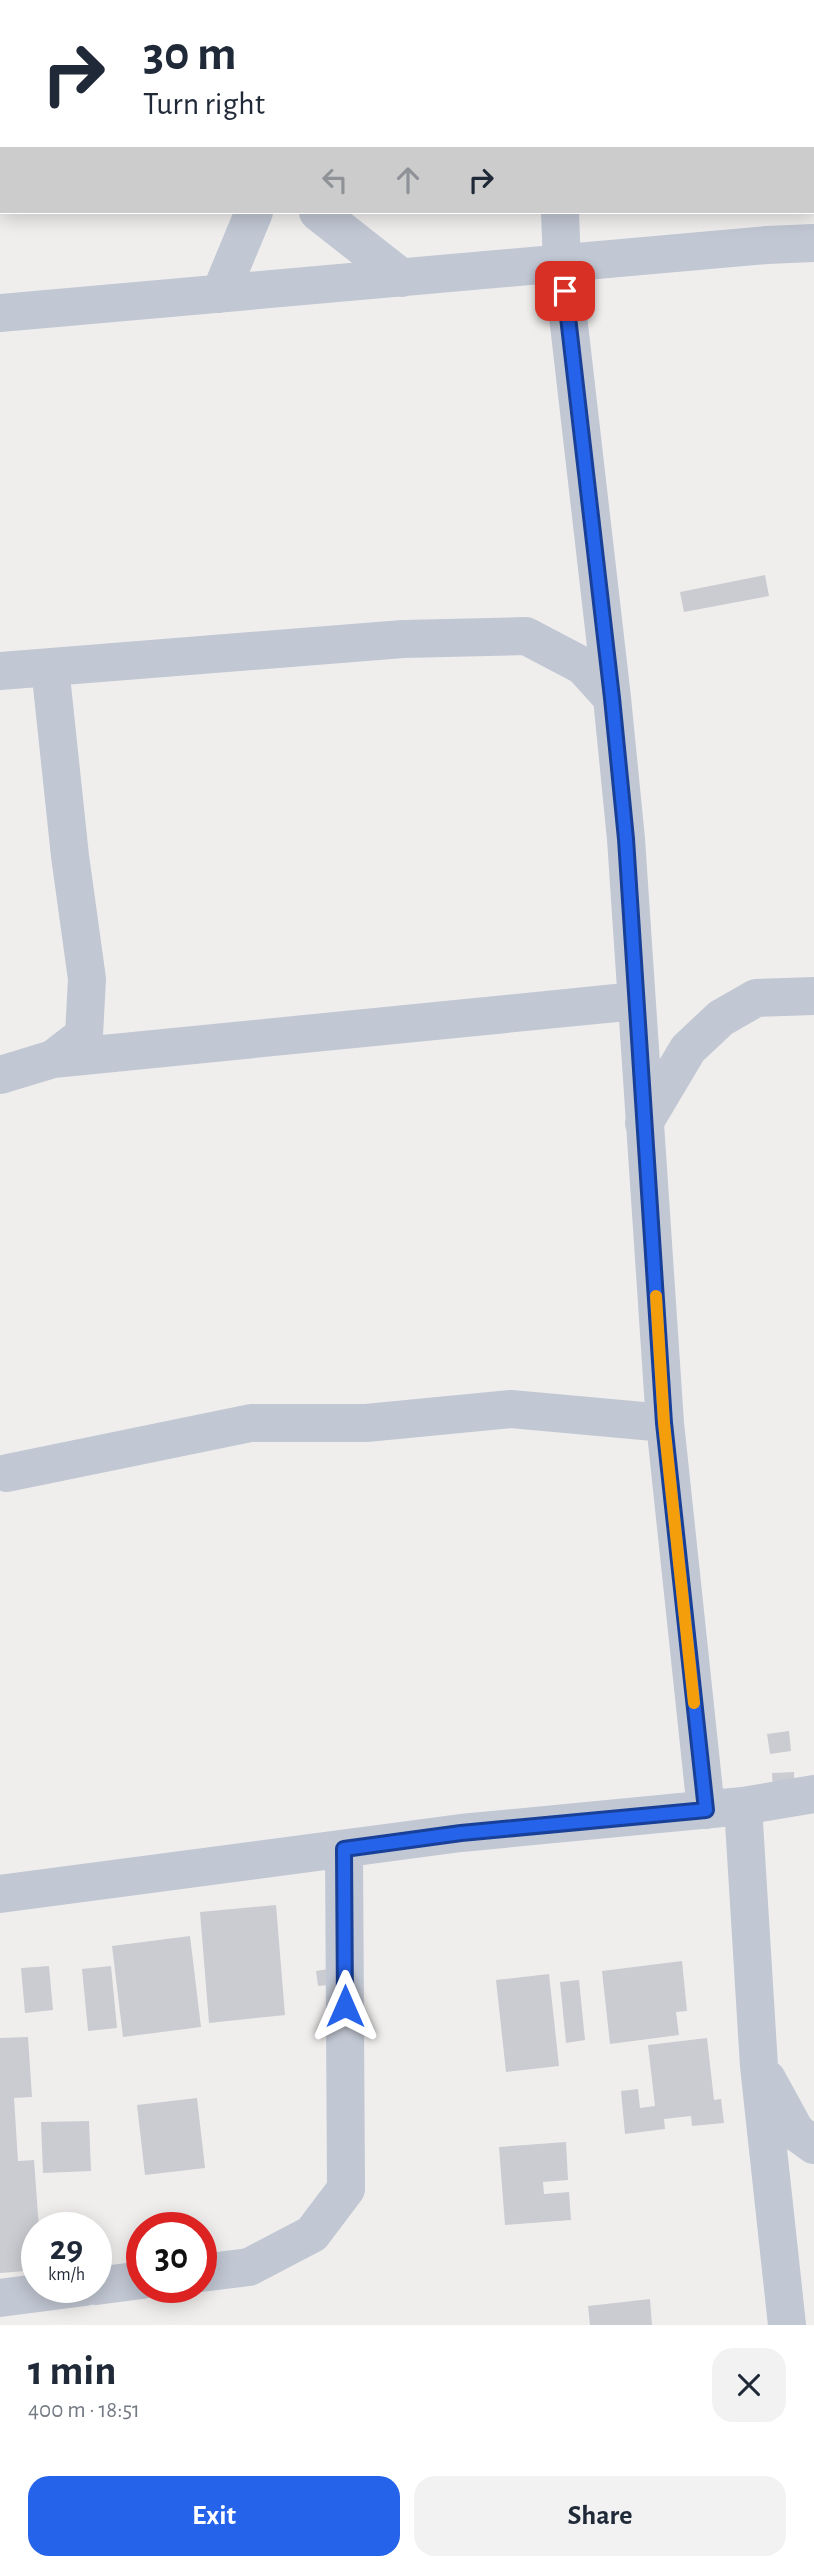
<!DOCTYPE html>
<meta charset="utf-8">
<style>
:root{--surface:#fff;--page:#f2f2f3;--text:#1f2937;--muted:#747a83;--accent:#2563eb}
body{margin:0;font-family:"Alegreya Sans",sans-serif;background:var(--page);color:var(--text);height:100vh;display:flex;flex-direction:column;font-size:26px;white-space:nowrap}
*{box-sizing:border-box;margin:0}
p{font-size:23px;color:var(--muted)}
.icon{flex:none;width:38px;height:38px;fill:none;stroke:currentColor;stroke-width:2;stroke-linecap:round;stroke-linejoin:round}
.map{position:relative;height:2325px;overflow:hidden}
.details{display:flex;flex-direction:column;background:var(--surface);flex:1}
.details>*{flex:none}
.banner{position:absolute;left:0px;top:0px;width:816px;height:214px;box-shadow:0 4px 18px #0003;background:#fff;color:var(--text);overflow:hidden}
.speed{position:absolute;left:21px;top:2212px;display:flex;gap:14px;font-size:35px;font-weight:700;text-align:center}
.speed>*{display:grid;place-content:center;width:91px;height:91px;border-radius:50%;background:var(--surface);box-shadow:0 4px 18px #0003;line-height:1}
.speed small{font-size:18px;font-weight:400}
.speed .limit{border:10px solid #d22;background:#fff;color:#111}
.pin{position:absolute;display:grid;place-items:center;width:60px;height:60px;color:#fff;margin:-30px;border-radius:14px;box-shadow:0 4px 10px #0006}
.me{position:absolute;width:77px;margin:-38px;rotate:0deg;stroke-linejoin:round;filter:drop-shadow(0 0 5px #0008)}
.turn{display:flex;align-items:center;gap:24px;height:147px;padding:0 28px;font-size:32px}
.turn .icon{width:91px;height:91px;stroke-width:2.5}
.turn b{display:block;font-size:49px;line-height:60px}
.lanes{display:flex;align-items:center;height:66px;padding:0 28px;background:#0003;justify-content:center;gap:35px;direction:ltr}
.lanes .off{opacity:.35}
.round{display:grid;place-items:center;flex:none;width:74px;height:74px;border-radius:21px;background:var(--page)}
.head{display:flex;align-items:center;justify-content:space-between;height:119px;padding:0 28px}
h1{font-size:42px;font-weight:700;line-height:52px}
.cta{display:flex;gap:14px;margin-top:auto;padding:14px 28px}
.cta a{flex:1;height:80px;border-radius:21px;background:var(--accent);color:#fff;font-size:28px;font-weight:700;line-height:80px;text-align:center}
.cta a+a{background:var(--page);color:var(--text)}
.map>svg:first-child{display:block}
</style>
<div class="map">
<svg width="814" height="2325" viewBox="0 0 814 2325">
<rect width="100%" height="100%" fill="#f0eeed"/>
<!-- building -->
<path fill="#caccd2" d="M765 575 769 596 684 612 680 592Z
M789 1731 791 1751 770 1754 767 1734Z
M794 1772 795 1792 773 1793 772 1773Z
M276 1905 285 2015 209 2023 200 1912Z
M190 1936 201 2027 123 2037 112 1946Z
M682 1961 687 2011 676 2012 679 2035 610 2044 602 1971Z
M49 1966 53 2010 25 2013 21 1968Z
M111 1966 117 2028 88 2031 82 1969Z
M334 1968 337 1984 318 1986 316 1971Z
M549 1974 559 2066 506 2072 496 1980Z
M579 1980 585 2040 566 2043 560 1982Z
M28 2037 32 2097 14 2098 18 2161 34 2160 39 2228H37V2270L0 2273V2038Z
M707 2038 714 2100 721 2099 724 2123 692 2126 691 2116 664 2119 665 2129 625 2134 621 2091 638 2089 640 2108 655 2106 648 2045Z
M197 2098 205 2168 145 2175 137 2105Z
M89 2121 91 2171 43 2173 41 2122Z
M566 2142 568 2180 543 2182 544 2194 569 2192 571 2220 505 2225 499 2147Z
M650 2299 652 2325H590L588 2306Z"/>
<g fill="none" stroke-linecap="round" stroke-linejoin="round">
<!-- minor -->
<path stroke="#c1c7d3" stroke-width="38" d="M255 0V2
M549 0V2
M318 212 402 278
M560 212 562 264 612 698
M220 294 254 212
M0 313 767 245 814 243
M0 671 403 639 526 636 583 666 612 698 626 839 665 1423 706 1810
M53 1059 636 1001
M0 1075 53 1059 84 1035 87 979 70 856 50 667
M644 1123 688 1049 721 1018 756 998 814 996
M7 1473 251 1423H366L511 1409 665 1423
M743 1806 759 2066 787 2325
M0 1894 461 1833 743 1806 814 1794
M767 2079 796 2132 814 2145
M201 2273 249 2267 312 2234 346 2189 344 1849
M96 2286 142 2280
M0 2298 85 2287"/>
</g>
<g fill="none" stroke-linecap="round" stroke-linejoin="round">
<defs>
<path id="route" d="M345 2006 344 1849 461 1833 706 1810 664 1423 626 839 612 698 565 291"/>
</defs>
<!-- route casing -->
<use href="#route" stroke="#184099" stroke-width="18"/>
<!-- route -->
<use href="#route" stroke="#2563eb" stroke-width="12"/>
<!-- slow -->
<path stroke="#f59e0b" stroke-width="12" d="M656 1296 664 1423 694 1703"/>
</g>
</svg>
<div class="speed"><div>29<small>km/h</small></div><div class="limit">30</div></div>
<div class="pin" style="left:565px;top:291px;background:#d93025"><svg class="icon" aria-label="arrive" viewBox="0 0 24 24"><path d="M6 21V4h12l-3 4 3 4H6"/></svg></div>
<svg class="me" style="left:345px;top:2006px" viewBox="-20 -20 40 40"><path d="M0-17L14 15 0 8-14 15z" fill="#2563eb" stroke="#fff" stroke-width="4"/></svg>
<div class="banner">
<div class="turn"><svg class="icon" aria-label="right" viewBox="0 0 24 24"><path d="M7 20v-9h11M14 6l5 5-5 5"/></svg><div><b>30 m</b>Turn right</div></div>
<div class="lanes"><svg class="icon off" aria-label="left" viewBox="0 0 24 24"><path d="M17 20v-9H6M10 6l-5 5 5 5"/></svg><svg class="icon off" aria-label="ahead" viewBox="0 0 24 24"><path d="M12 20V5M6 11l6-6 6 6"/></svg><svg class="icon" aria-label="right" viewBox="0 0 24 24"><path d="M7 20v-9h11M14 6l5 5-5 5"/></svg></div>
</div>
</div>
<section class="details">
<div class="head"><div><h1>1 min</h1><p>400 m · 18:51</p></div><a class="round"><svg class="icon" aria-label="close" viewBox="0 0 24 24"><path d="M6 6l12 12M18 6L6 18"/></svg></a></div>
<div class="cta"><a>Exit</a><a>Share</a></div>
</section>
